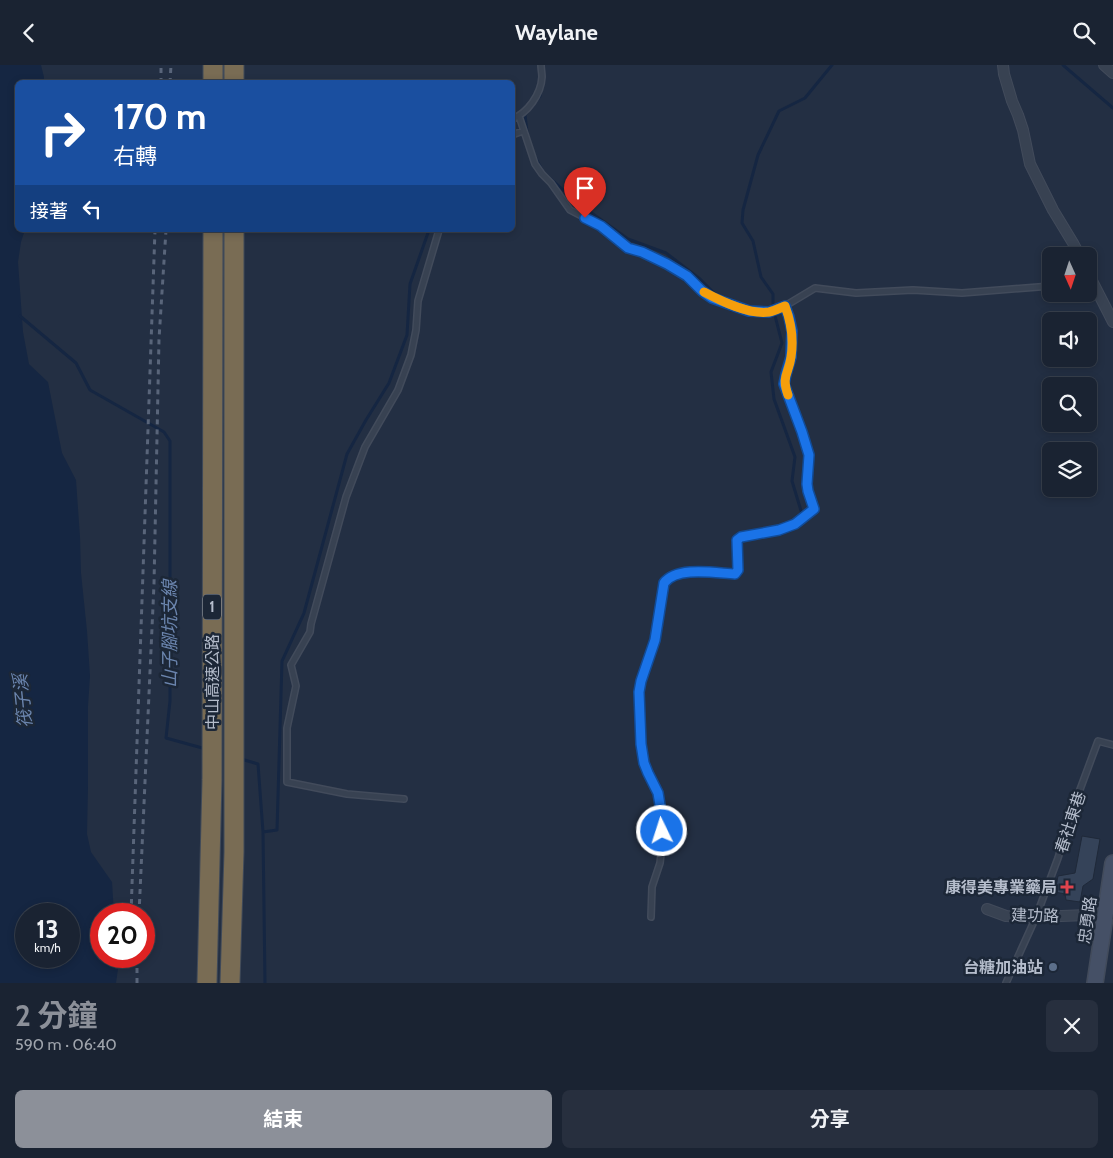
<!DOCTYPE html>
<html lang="zh-TW">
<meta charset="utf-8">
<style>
:root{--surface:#1a2332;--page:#272f3e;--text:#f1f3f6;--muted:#9fa4ac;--line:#38404d;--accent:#8c9099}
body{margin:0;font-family:Cabin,"Noto Sans TC",sans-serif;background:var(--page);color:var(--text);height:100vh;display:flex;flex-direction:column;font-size:19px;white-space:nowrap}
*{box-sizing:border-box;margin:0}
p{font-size:16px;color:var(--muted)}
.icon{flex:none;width:28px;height:28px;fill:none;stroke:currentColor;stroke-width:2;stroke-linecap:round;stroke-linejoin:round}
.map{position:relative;height:918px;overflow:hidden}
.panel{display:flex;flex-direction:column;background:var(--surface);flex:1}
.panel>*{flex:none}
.guide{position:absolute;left:15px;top:15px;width:500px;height:152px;border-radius:8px;box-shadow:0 2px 8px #0003,0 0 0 1px var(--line);background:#1a4fa0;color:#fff;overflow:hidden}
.needle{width:32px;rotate:177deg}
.buttons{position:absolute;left:1042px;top:182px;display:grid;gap:10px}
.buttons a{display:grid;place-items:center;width:55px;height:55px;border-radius:8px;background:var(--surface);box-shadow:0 2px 8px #0003,0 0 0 1px var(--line);font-size:25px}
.speed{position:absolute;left:15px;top:838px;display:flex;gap:10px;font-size:25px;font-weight:700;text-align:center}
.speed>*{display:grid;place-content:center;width:65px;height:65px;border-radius:50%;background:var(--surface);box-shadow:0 2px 8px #0003,0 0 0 1px var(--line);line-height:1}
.speed small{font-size:12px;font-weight:400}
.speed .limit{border:8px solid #d22;background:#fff;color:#111}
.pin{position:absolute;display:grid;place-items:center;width:42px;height:42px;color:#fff;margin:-51px -21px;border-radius:50% 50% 50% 0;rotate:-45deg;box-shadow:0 0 5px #0007}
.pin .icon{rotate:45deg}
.me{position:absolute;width:55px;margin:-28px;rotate:356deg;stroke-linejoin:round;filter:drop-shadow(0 0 4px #0008)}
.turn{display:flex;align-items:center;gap:18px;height:105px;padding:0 15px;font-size:22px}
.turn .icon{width:65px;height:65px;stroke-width:2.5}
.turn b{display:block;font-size:35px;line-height:42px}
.then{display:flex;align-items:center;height:48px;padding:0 15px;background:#0003;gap:10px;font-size:19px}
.round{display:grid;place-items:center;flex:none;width:52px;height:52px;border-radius:8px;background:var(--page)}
.overview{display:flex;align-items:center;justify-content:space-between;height:85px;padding:0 15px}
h1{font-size:30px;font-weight:700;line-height:38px;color:var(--accent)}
.action{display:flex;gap:10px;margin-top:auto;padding:10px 15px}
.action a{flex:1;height:58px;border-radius:8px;background:var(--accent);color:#fff;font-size:20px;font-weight:700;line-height:58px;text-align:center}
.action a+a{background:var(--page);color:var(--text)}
header{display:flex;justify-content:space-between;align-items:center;height:65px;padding:0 15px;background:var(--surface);font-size:22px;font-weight:700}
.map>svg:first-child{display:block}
</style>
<header><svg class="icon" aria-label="back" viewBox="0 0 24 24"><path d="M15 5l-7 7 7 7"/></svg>Waylane<svg class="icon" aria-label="search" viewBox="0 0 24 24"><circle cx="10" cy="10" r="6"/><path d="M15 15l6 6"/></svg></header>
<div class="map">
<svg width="1113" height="918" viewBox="0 0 1113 918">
<rect width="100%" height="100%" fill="#232f43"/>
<!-- water -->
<path fill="#152642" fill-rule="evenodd" d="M0 0H41L44 12V17L18 18V165H25L21 177 18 197 23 267 29 299 48 317 62 388 76 415 80 472 81 508 87 566 90 611 88 641V722L87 769 91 787 112 817 114 849H101V891H117L118 904 116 918H0ZM26 849H69V891H26Z"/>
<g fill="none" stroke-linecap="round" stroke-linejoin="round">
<!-- stream -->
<path stroke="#152642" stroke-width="3" d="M1063 0 1113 43
M534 38 540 31 541 24
M527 67 525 50 530 43
M534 90 543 107 579 139 628 174 666 188 700 214 731 245H742
M773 243V229L761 212 753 176 742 158 743 145 758 90 779 46 805 33 832 0
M753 244 773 243 782 278 771 307 774 334 795 392 792 416 802 449
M20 251 76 298 90 325 164 367 170 376V636L166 673 206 684
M241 694 258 699 263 767 265 918
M263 767 277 765 282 596 304 548 347 389 366 355 389 318 407 270 410 219 429 165"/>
</g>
<!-- building -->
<path fill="#354359" stroke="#1f2939" d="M1082 771 1100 774 1093 814 1083 821 1080 837 1066 835 1065 829 1055 827 1058 811 1075 808Z"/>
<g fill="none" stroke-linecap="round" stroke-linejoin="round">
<defs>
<path id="service" d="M519 51 535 99 542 109 551 118 570 145 601 161 628 183 642 187 667 199 687 211 702 226 712 233 749 246 769 247 785 241 815 223 856 228 913 225 962 228 1051 221
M512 54C528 48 541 29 542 12 542 8 541 4 541 0
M512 70 523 66
M404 734 347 729 287 717V663L296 621 291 600 310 567 311 559 346 432 365 382 398 325 411 290 416 265 418 236 439 165
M651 852 652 822 660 798 662 780V752L658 728 647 709 644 698 641 679 639 627 641 616 655 575 664 518C677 501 715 508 735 509L738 505 737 475 741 472 779 465 795 459 814 444 808 426 809 390 802 367 784 319 786 309 791 292 792 266 789 252 785 241
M1006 918 1036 852 1058 793 1075 738 1098 676 1113 680"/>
<path id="minor" d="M1003 0 1004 9 1012 36 1018 50 1023 65 1030 99 1053 145 1073 178 1080 191
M1104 0 1113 8
M1089 210 1113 257
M987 844 1006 851 1036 852 1113 849"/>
<path id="secondary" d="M1095 918 1113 798"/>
<path id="motorway" d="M213 0V18
M234 18V0
M207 918 212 715 213 165
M230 918 234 787V165"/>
</defs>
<!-- service casing -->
<use href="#service" stroke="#424b5b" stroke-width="8"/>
<!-- minor casing -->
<use href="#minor" stroke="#424b5b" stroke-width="12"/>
<!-- secondary casing -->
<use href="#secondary" stroke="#424b5b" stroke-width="18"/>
<!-- motorway casing -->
<use href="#motorway" stroke="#404a59" stroke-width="21"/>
<!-- service -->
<use href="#service" stroke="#384252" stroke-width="5"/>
<!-- minor -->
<use href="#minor" stroke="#384252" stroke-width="10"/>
<!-- secondary -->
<use href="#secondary" stroke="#455066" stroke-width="15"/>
<!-- motorway -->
<use href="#motorway" stroke="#796c54" stroke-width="19"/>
<!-- rail -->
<path stroke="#59657a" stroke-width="3" stroke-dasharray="5 5" stroke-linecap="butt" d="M161 18V0
M170 18 171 0
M131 849 155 165
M139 849 154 519 159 274 166 165
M137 918V891"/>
</g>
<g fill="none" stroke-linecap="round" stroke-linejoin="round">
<defs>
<path id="route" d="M585 153 601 161 628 183 642 187 667 199 687 211 702 226 712 233 749 246 769 247 785 241 789 252 792 266 791 292 786 309 784 319 802 367 809 390 807 419 808 426 814 444 795 459 779 465 741 472 737 475 738 505 735 509C715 508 677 501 664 518L655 575 641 616 639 627 641 679 644 698 648 708 658 728 662 752V766"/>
</defs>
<!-- route casing -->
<use href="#route" stroke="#114b97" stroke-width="12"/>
<!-- route -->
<use href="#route" stroke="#1a73e8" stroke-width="9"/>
<!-- slow -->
<path stroke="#f59e0b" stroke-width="9" d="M704 227C721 236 749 250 769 247 774 246 780 243 785 241 791 257 794 274 791 292 789 309 781 310 788 330"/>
</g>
<!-- markers -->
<path fill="#e0444e" stroke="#1c2737" stroke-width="2" d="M1064.5 814.5h5v5h5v5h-5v5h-5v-5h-5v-5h5z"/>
<circle fill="#5c6f8a" stroke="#1c2737" stroke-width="2" cx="1053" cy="902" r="5"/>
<g text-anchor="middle" stroke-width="5" stroke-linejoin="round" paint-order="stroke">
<!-- shield labels -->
<rect fill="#1c2737" stroke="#87909f" stroke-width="1" x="203" y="529.5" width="18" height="25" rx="4"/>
<g font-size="15" font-weight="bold" fill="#b5bdcc">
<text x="212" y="547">1</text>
</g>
<!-- street labels -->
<g font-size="16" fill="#b5bdcc" stroke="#1c2737">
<text transform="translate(212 617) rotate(-90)" y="6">中山高速公路</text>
<text transform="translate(1070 757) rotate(-72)" y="6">春社東巷</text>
<text transform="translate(1035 850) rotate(1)" y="6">建功路</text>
<text transform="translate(1087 855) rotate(-82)" y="6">忠勇路</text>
</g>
<!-- poi labels -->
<g font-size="16" font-weight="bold" fill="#b5bdcc" stroke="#1c2737" text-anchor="end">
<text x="1057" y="828">康得美專業藥局</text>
<text x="1043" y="908">台糖加油站</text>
</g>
<!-- water labels -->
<g font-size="18" font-style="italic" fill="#6b85ae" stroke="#1c2737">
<text transform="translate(170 569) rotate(-90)" y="6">山子腳坑支線</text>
<text transform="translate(23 636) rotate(-96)" y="6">筏子溪</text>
</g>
</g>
</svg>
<div class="buttons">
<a><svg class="needle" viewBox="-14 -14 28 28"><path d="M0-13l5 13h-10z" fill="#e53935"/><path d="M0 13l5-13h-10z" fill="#9fa4ac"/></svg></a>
<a><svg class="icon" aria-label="sound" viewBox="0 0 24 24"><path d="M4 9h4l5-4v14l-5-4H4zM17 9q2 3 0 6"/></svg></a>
<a><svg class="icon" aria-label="search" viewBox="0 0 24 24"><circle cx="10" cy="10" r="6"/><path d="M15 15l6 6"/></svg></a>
<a><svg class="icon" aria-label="layers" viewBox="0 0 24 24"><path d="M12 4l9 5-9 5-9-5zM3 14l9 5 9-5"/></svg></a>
</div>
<div class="speed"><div>13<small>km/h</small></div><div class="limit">20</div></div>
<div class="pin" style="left:585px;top:153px;background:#d93025"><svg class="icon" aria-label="arrive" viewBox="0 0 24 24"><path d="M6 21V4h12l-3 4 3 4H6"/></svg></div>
<svg class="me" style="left:662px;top:766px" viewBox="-20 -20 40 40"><circle r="17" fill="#1a73e8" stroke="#fff" stroke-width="3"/><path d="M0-11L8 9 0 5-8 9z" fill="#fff"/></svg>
<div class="guide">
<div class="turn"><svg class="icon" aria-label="right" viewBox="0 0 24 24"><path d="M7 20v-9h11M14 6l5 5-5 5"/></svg><div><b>170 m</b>右轉</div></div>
<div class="then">接著<svg class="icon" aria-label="left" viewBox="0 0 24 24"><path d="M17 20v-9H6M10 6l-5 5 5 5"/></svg></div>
</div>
</div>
<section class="panel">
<div class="overview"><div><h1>2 分鐘</h1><p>590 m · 06:40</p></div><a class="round"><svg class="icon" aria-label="close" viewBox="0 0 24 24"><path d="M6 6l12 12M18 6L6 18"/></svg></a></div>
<div class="action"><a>結束</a><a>分享</a></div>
</section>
